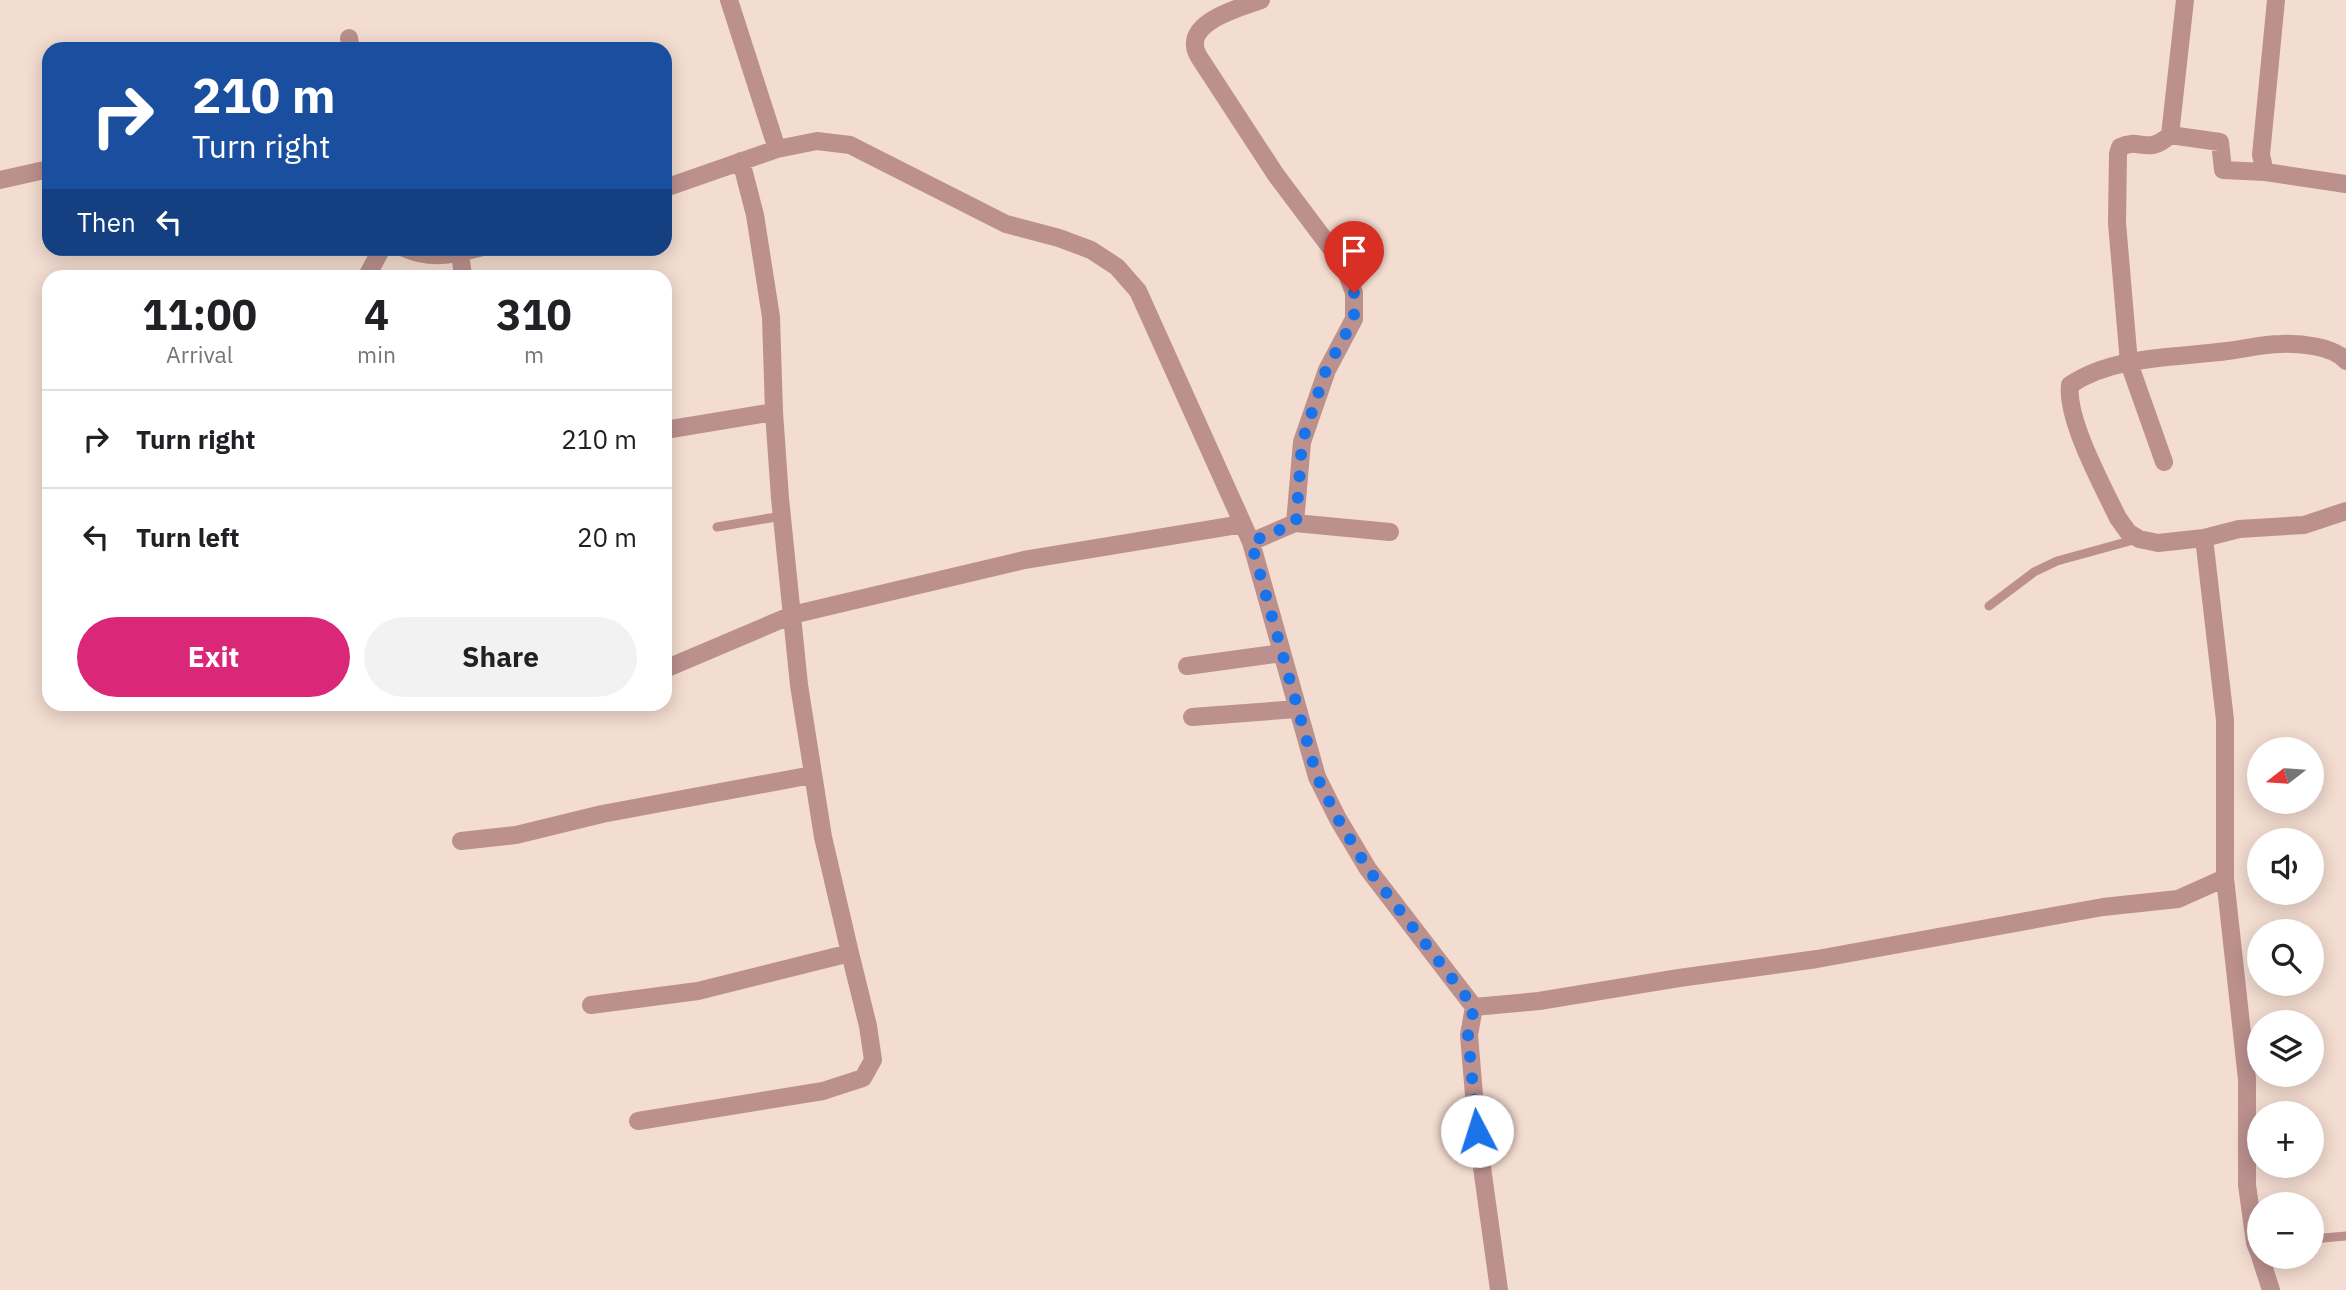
<!DOCTYPE html>
<meta charset="utf-8">
<style>
:root{--surface:#fff;--page:#f2f2f2;--text:#202124;--muted:#757577;--line:#e0e0e0;--accent:#db2777}
body{margin:0;font-family:"IBM Plex Sans",sans-serif;background:var(--page);color:var(--text);height:100vh;display:flex;flex-direction:column;font-size:26px;white-space:nowrap}
*{box-sizing:border-box;margin:0}
p{font-size:23px;color:var(--muted)}
.icon{flex:none;width:38px;height:38px;fill:none;stroke:currentColor;stroke-width:2;stroke-linecap:round;stroke-linejoin:round}
.map{position:relative;flex:1;overflow:hidden}
.side{position:absolute;left:42px;top:270px;width:630px;height:441px;display:flex;flex-direction:column;background:var(--surface);border-radius:21px;box-shadow:0 4px 18px #0003}
.side>*{flex:none}
.top-card{position:absolute;left:42px;top:42px;width:630px;height:214px;border-radius:21px;box-shadow:0 4px 18px #0003;background:#1a4fa0;color:#fff;overflow:hidden}
.needle{width:46px;rotate:253deg}
.controls{position:absolute;left:2247px;top:737px;display:grid;gap:14px}
.controls a{display:grid;place-items:center;width:77px;height:77px;border-radius:50%;background:var(--surface);box-shadow:0 4px 18px #0003;font-size:35px}
.pin{position:absolute;display:grid;place-items:center;width:60px;height:60px;color:#fff;margin:-72px -30px;border-radius:50% 50% 50% 0;rotate:-45deg;box-shadow:0 0 7px #0007}
.pin .icon{rotate:45deg}
.me{position:absolute;width:77px;margin:-38px;rotate:355deg;stroke-linejoin:round;filter:drop-shadow(0 0 5px #0008)}
.turn{display:flex;align-items:center;gap:24px;height:147px;padding:0 35px;font-size:32px}
.turn .icon{width:91px;height:91px;stroke-width:2.5}
.turn b{display:block;font-size:49px;line-height:60px}
.then{display:flex;align-items:center;height:66px;padding:0 35px;background:#0003;gap:14px;font-size:26px}
.eta{display:flex;justify-content:space-evenly;align-items:center;height:119px;text-align:center}
.eta b{font-size:42px;font-weight:700;line-height:49px}
.button{display:flex;gap:14px;margin-top:auto;padding:14px 35px}
.button a{flex:1;height:80px;border-radius:42px;background:var(--accent);color:#fff;font-size:28px;font-weight:700;line-height:80px;text-align:center}
.button a+a{background:var(--page);color:var(--text)}
ul{padding:0;list-style:none}
li{display:flex;align-items:center;gap:21px;height:98px;padding:0 35px;border-top:2px solid var(--line)}
li div{flex:1}
li b{display:block;font-size:26px}
li em{font-style:normal}
.map>svg:first-child{display:block}
</style>
<div class="map">
<svg width="2346" height="1290" viewBox="0 0 2346 1290">
<rect width="100%" height="100%" fill="#f3dcd0"/>
<g fill="none" stroke-linecap="round" stroke-linejoin="round">
<!-- service -->
<path stroke="#bb908d" stroke-width="9" d="M717 527 782 516
M1989 606 2034 572 2057 561 2137 539
M2312 1239 2346 1236"/>
<!-- minor -->
<path stroke="#bb908d" stroke-width="18" d="M729 0 777 149
M1261 0C1242 7 1192 20 1195 46 1195 50 1197 53 1199 57L1276 175 1333 251 1346 271 1354 293V319L1327 370 1302 442 1295 523
M2276 0 2261 155 2265 172 2346 184
M349 38 351 49
M2170 135 2220 142 2223 170 2265 172
M741 161 755 215 771 317 774 412 780 498 799 685 823 837 850 953
M0 180 49 169
M665 188 777 149 817 141 850 145 1006 224 1059 238 1091 250 1117 267 1138 291 1251 542 1317 777 1338 819 1368 869 1474 1007 1469 1035 1477 1131 1499 1290
M404 248C431 260 451 255 479 248
M460 253 463 276
M367 276 382 248
M2346 361C2334 346 2299 343 2280 344 2263 344 2245 349 2227 351 2176 358 2114 355 2070 385 2066 419 2102 485 2118 518L2128 532 2139 539 2158 543 2204 538 2239 529 2304 525 2346 511
M665 430 774 412
M2164 462 2129 363 2117 223 2118 154 2120 147C2140 137 2147 156 2170 135L2185 0
M1251 542 1295 523 1390 532
M1187 666 1282 653
M665 669 792 615 1024 560 1243 524
M1192 717 1297 709
M461 841 516 835 602 814 812 775
M2225 878 2247 1079V1185L2255 1243 2259 1253
M591 1005 698 991 850 953 868 1026 873 1060 863 1078 823 1091 638 1121
M1474 1007 1539 1001 1679 978 1817 959 2103 907 2178 899 2225 878V720L2204 538
M2260 1256 2271 1290"/>
</g>
<g fill="none" stroke-linecap="round" stroke-linejoin="round">
<!-- route -->
<path stroke="#1a73e8" stroke-width="12" stroke-dasharray="0 21.6" d="M1354 293V319L1326 370 1302 442 1296 523 1251 542 1317 777 1338 819 1368 869 1474 1007 1468 1035 1477 1131"/>
</g>
</svg>
<div class="controls">
<a><svg class="needle" viewBox="-14 -14 28 28"><path d="M0-13l5 13h-10z" fill="#e53935"/><path d="M0 13l5-13h-10z" fill="#757577"/></svg></a>
<a><svg class="icon" aria-label="sound" viewBox="0 0 24 24"><path d="M4 9h4l5-4v14l-5-4H4zM17 9q2 3 0 6"/></svg></a>
<a><svg class="icon" aria-label="search" viewBox="0 0 24 24"><circle cx="10" cy="10" r="6"/><path d="M15 15l6 6"/></svg></a>
<a><svg class="icon" aria-label="layers" viewBox="0 0 24 24"><path d="M12 4l9 5-9 5-9-5zM3 14l9 5 9-5"/></svg></a>
<a>+</a>
<a>−</a>
</div>
<div class="pin" style="left:1354px;top:293px;background:#d93025"><svg class="icon" aria-label="arrive" viewBox="0 0 24 24"><path d="M6 21V4h12l-3 4 3 4H6"/></svg></div>
<svg class="me" style="left:1477px;top:1131px" viewBox="-20 -20 40 40"><circle r="19" fill="#fff"/><path d="M0-13L10 11 0 6-10 11z" fill="#1a73e8"/></svg>
<div class="top-card">
<div class="turn"><svg class="icon" aria-label="right" viewBox="0 0 24 24"><path d="M7 20v-9h11M14 6l5 5-5 5"/></svg><div><b>210 m</b>Turn right</div></div>
<div class="then">Then<svg class="icon" aria-label="left" viewBox="0 0 24 24"><path d="M17 20v-9H6M10 6l-5 5 5 5"/></svg></div>
</div>
<section class="side">
<div class="eta">
<div><b>11:00</b><p>Arrival</p></div>
<div><b>4</b><p>min</p></div>
<div><b>310</b><p>m</p></div>
</div>
<ul>
<li><svg class="icon" aria-label="right" viewBox="0 0 24 24"><path d="M7 20v-9h11M14 6l5 5-5 5"/></svg><div><b>Turn right</b></div><em>210 m</em></li>
<li><svg class="icon" aria-label="left" viewBox="0 0 24 24"><path d="M17 20v-9H6M10 6l-5 5 5 5"/></svg><div><b>Turn left</b></div><em>20 m</em></li>
</ul>
<div class="button"><a>Exit</a><a>Share</a></div>
</section>
</div>
